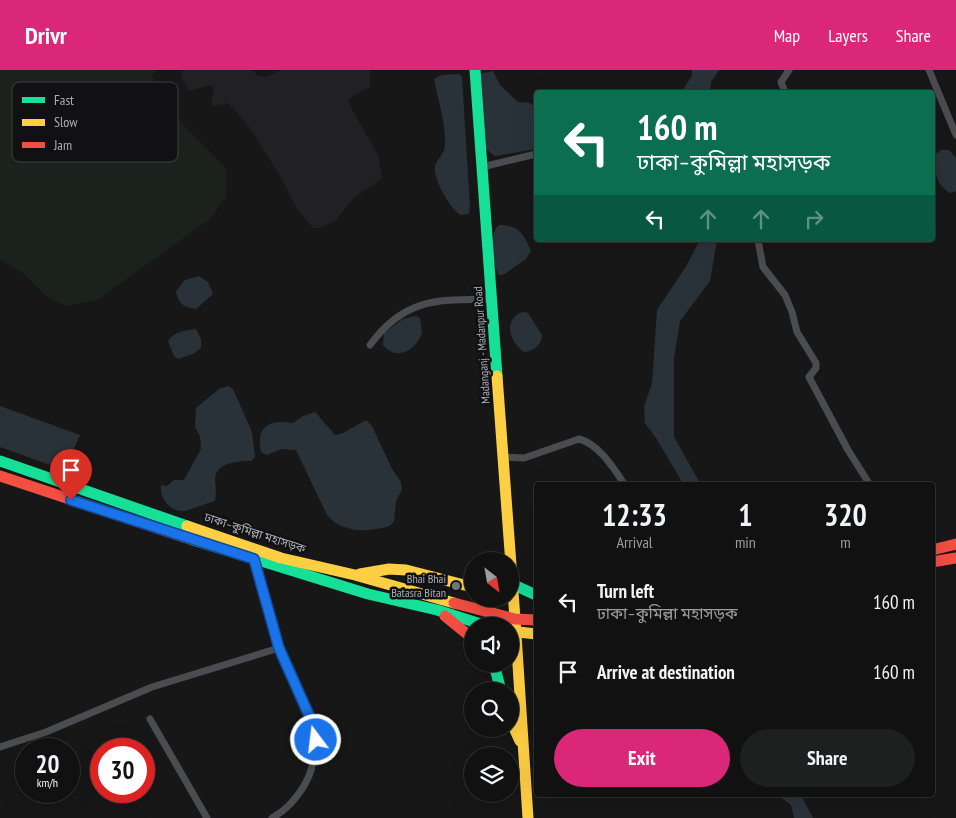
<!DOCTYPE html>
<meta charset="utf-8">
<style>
:root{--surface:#111;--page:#1e1f1f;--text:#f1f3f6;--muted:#9c9d9f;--line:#303131;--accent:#db2777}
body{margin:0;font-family:"PT Sans Narrow","Noto Sans Bengali",sans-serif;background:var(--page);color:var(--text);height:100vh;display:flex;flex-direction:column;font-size:19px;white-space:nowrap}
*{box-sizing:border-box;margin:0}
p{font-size:16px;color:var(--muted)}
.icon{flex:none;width:28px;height:28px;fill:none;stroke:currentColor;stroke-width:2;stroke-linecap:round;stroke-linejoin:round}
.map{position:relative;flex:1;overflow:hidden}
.sheet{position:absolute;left:534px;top:412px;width:401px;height:315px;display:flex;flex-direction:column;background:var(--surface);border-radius:5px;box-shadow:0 5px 20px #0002,0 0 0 1px var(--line)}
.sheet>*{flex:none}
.hud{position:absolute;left:534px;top:20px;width:401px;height:152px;border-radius:5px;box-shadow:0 5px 20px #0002,0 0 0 1px var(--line);background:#0b6e4f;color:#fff;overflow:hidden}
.needle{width:32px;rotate:149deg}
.controls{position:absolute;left:464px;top:482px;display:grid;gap:10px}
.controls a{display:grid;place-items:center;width:55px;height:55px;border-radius:50%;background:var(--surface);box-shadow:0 5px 20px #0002,0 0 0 1px var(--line);font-size:25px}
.speed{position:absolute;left:15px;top:668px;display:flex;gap:10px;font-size:25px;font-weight:700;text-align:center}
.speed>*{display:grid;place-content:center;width:65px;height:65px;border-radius:50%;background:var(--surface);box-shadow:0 5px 20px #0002,0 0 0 1px var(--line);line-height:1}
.speed small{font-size:12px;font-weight:400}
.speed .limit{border:8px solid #d22;background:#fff;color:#111}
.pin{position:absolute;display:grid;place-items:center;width:42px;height:42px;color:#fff;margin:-51px -21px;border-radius:50% 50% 50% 0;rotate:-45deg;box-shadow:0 0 5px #0007}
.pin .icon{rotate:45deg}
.me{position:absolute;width:55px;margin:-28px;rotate:345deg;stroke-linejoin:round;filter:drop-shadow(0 0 4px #0008)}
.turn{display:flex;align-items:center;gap:18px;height:105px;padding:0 20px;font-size:22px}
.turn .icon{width:65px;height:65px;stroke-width:2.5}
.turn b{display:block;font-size:35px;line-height:42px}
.lanes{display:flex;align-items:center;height:48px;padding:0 20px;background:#0003;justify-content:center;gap:25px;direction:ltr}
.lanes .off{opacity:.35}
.eta{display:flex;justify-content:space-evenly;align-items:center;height:85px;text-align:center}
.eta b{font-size:30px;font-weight:700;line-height:35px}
.action{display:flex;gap:10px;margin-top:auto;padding:10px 20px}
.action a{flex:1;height:58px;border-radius:30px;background:var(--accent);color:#fff;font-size:20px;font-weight:700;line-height:58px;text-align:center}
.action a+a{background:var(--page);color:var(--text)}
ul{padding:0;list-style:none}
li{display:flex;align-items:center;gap:15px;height:70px;padding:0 20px}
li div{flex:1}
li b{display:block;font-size:19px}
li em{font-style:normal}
header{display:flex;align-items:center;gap:30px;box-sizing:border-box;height:70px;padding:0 25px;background:var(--accent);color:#fff}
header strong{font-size:24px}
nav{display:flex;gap:28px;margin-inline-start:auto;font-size:18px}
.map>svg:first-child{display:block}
</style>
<header>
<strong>Drivr</strong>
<nav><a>Map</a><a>Layers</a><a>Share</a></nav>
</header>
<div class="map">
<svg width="956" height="748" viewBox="0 0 956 748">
<rect width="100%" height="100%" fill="#171717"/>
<!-- built -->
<path fill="#212124" d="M183 0H252L258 6 266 7 281 0H370V17L348 29 350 36 378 85 382 108 354 128 334 152 320 158H313L297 139 282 109 248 55 228 33 213 36 211 31 214 19 211 15 189 21 180 5Z"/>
<!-- green -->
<path fill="#1b211c" d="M0 0H157L152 6 165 36 226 98V127L210 149 97 230 66 236 47 227 24 204 0 189Z"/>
<!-- water -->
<path fill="#2a3239" d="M692 0H719L711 12 710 22H681L692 6Z
M493 1 500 15 518 32 530 33 535 37 536 79 495 86 486 79 479 4Z
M459 4 462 7 470 138 469 144 461 145C451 141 432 107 435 96 437 89 445 83 445 75 446 53 438 30 434 9L442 5Z
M941 80H949L956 88V121L950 123C935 114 935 101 934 85Z
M499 155C518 155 524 163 531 181L526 189 503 205H499C492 194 488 164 499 155Z
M700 170H717L710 211 680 251 674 288V367L701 415H684L656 368 645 353 644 337 652 313 657 240 685 198Z
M199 206 208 212 213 224 196 239C184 237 178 234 176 221L185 210Z
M522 242 528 243 542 265C542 274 533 282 524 282 509 271 503 250 522 242Z
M416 246 420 248 422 263C416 280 397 292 383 275L384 263 403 249Z
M196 259 201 269V278L193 284 178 289 174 286 168 271C175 261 185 261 196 259Z
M228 316 233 319 252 362 255 387 251 391C239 391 215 392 215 410 216 417 216 423 215 431 210 432 187 441 184 441 170 442 159 428 161 415L167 416 174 410H184L201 379 200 366 195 357 196 338 219 319Z
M0 336 80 365 64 400 0 377Z
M315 342 335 365 343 363 366 350 372 356 392 399 401 412 402 420 396 431 394 451 390 456C368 462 343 464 327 445L296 380 281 379 267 385 261 382C256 356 269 349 293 353L303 346Z
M778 725H801L813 748H794L791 735Z"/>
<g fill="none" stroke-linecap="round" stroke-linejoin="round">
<!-- street -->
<path stroke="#4b4c50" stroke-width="7" d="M929 0 956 65
M785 22 781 12 789 0
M482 97 536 84
M758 170 763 197 785 225 792 242 797 262 816 293V298L809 307 848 380 870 415
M370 275C405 227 438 230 492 229
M504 387 524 388 579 369C599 374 614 399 625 415
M150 649 207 748
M0 677 46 662 152 617 279 578 254 489
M272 748C286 740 293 732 302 719 333 672 299 623 279 578"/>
<!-- fast -->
<path stroke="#16e098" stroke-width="11" d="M475 0 497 306
M0 391 187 456
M193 470 368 524 437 540 487 556
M510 516 514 515 536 525
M494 594 501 621"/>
<!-- slow -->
<path stroke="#ffcf43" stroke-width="11" d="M497 306 515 549
M187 456 281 488 355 505 454 533
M360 504 389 499 406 500 472 517
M515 549 528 748
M510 561 536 564
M510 649 520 671"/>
<!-- jam -->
<path stroke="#f24e42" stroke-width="11" d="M0 406 193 470
M932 480 956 474
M932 492 956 488
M454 533 515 549 536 550
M445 546 472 568"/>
</g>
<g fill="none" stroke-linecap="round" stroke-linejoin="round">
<defs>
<path id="route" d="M71 430 254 489 279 578 312 652 316 670"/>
</defs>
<!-- route casing -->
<use href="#route" stroke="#114b97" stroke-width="12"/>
<!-- route -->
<use href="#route" stroke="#1a73e8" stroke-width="9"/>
</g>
<!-- markers -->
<circle fill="#757880" stroke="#111113" stroke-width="2" cx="456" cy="516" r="5"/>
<g text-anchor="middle" stroke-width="5" stroke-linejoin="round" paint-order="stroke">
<!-- street labels -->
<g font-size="12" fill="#a8adb8" stroke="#111113">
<text transform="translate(482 275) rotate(-94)" y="4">Madanganj - Madanpur Road</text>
<text transform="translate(255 463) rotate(18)" y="4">ঢাকা–কুমিল্লা মহাসড়ক</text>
</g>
<!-- poi labels -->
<g font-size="12" fill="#a8adb8" stroke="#111113" text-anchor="end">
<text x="446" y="513">Bhai Bhai<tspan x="446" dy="14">Batasra Bitan</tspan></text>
</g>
</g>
<!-- legend -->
<rect x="12" y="12" width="166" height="80" rx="8" fill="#111113" stroke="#3e4045" stroke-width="1"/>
<rect x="22" y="27" width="23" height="6" fill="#16e098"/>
<rect x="22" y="49" width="23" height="7" fill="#ffcf43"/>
<rect x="22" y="72" width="23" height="6" fill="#f24e42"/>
<g font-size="14" fill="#a8adb8">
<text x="54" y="35">Fast</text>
<text x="54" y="57">Slow</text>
<text x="54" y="80">Jam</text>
</g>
</svg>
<div class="controls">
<a><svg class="needle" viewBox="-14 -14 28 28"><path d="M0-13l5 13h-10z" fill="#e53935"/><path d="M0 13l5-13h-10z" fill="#9c9d9f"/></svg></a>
<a><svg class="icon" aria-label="sound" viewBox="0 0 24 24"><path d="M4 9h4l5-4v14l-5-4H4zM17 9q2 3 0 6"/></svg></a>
<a><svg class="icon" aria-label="search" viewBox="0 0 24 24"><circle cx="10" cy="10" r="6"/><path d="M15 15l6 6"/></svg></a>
<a><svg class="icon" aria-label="layers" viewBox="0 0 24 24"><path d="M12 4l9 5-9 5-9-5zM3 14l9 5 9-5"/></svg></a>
</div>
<div class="speed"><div>20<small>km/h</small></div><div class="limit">30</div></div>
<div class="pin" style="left:71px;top:430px;background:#d93025"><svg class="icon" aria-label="arrive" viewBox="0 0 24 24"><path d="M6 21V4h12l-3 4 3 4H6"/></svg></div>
<svg class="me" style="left:316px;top:670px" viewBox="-20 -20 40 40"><circle r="17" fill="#1a73e8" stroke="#fff" stroke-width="3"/><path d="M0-11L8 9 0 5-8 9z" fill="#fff"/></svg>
<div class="hud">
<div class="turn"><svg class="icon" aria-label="left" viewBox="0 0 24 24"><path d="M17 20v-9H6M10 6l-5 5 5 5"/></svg><div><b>160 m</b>ঢাকা–কুমিল্লা মহাসড়ক</div></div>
<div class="lanes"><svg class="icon" aria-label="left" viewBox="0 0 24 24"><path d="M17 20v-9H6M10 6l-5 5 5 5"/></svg><svg class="icon off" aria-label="ahead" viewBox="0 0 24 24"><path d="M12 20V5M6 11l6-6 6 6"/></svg><svg class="icon off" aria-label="ahead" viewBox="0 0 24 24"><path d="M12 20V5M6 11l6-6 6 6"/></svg><svg class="icon off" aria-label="right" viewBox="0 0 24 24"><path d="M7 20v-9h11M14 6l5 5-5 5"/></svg></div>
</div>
<section class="sheet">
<div class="eta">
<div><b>12:33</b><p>Arrival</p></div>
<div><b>1</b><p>min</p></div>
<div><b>320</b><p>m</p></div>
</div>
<ul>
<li><svg class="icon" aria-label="left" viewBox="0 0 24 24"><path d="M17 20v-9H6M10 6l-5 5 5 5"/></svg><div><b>Turn left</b><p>ঢাকা–কুমিল্লা মহাসড়ক</p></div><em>160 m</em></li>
<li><svg class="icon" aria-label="arrive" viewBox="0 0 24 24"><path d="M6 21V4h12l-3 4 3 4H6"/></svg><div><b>Arrive at destination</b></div><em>160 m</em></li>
</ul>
<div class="action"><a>Exit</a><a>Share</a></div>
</section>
</div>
